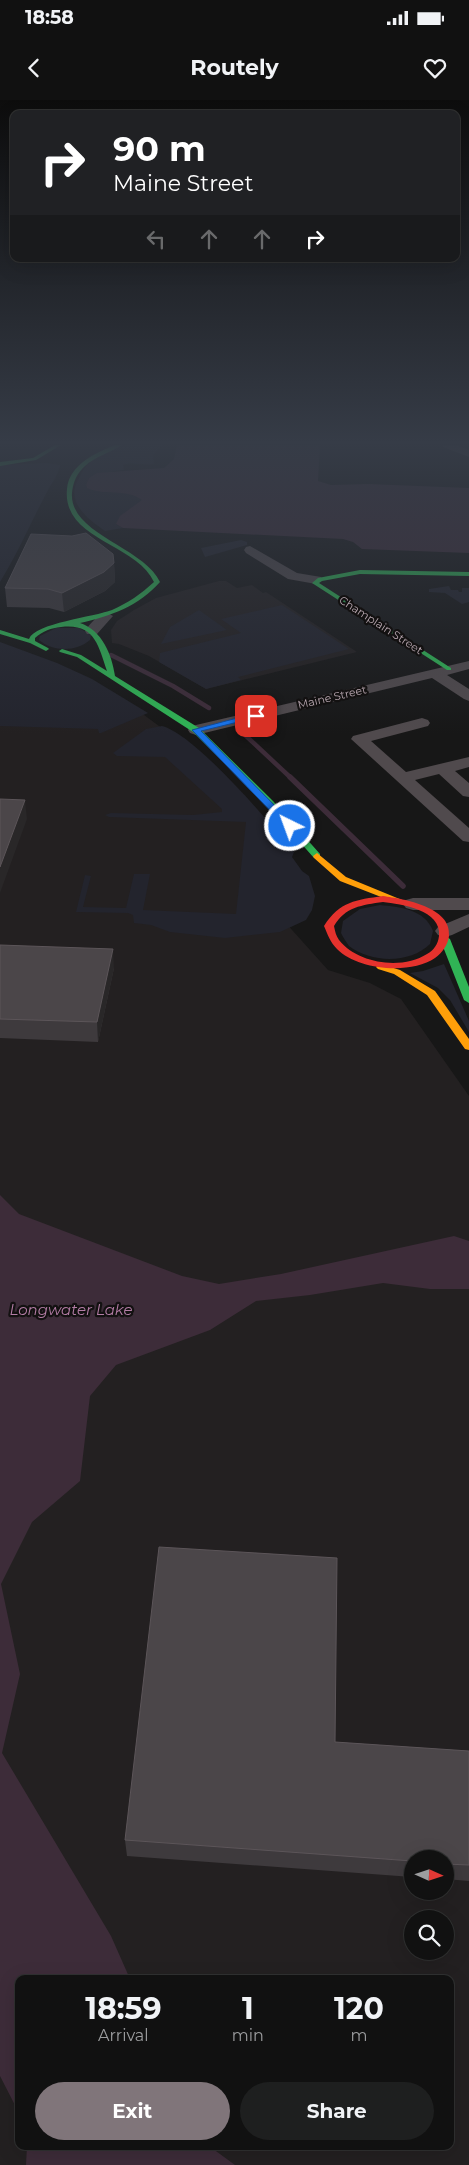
<!DOCTYPE html>
<style>
:root{--surface:#111;--page:#1e1f1f;--text:#f1f3f6;--muted:#9c9d9f;--line:#303131;--accent:#80757a}
body{margin:0;font-family:Montserrat,sans-serif;background:var(--page);color:var(--text);height:100vh;display:flex;flex-direction:column;font-size:19px;white-space:nowrap}
*{box-sizing:border-box;margin:0}
p{font-size:16px;color:var(--muted)}
.icon{flex:none;width:28px;height:28px;fill:none;stroke:currentColor;stroke-width:2;stroke-linecap:round;stroke-linejoin:round}
.map{position:relative;flex:1;overflow:hidden}
.details{position:absolute;left:15px;top:1875px;width:439px;height:175px;display:flex;flex-direction:column;background:var(--surface);border-radius:10px;box-shadow:0 5px 20px #0002,0 0 0 1px var(--line)}
.details>*{flex:none}
.guide{position:absolute;left:10px;top:10px;width:450px;height:152px;border-radius:10px;box-shadow:0 5px 20px #0002,0 0 0 1px var(--line);background:#202124;color:#fff;overflow:hidden}
.needle{width:32px;rotate:93deg}
.fabs{position:absolute;left:404px;top:1750px;display:grid;gap:10px}
.fabs a{display:grid;place-items:center;width:50px;height:50px;border-radius:50%;background:var(--surface);box-shadow:0 5px 20px #0002,0 0 0 1px var(--line);font-size:25px}
.pin{position:absolute;display:grid;place-items:center;width:42px;height:42px;color:#fff;margin:-21px;border-radius:10px;box-shadow:0 2px 8px #0006}
.me{position:absolute;width:55px;margin:-28px;rotate:318deg;stroke-linejoin:round;filter:drop-shadow(0 0 4px #0008)}
.turn{display:flex;align-items:center;gap:18px;height:105px;padding:0 20px;font-size:22px}
.turn .icon{width:65px;height:65px;stroke-width:2.5}
.turn b{display:block;font-size:35px;line-height:42px}
.lanes{display:flex;align-items:center;height:48px;padding:0 20px;background:#0003;justify-content:center;gap:25px;direction:ltr}
.lanes .off{opacity:.35}
.eta{display:flex;justify-content:space-evenly;align-items:center;height:85px;text-align:center}
.eta b{font-size:30px;font-weight:700;line-height:35px}
.button{display:flex;gap:10px;margin-top:auto;padding:10px 20px}
.button a{flex:1;height:58px;border-radius:30px;background:var(--accent);color:#fff;font-size:20px;font-weight:700;line-height:58px;text-align:center}
.button a+a{background:var(--page);color:var(--text)}
.status{display:flex;justify-content:space-between;align-items:center;height:35px;padding:0 25px;background:var(--surface);direction:ltr}
.status svg{height:14px;fill:currentColor}
header{display:flex;justify-content:space-between;align-items:center;height:65px;padding:0 20px;background:var(--surface);font-size:22px;font-weight:700}
.map>svg:first-child{display:block}
</style>
<div class="status"><b>18:58</b><svg viewBox="0 0 49 12"><path d="M0 12V9h3v3zM5 12V6h3v6zM10 12V3h3v9zM15 12V0h3v12zM26 1h20v11H26zM47 4h2v5h-2z"/></svg></div>
<header><svg class="icon" aria-label="back" viewBox="0 0 24 24"><path d="M15 5l-7 7 7 7"/></svg>Routely<svg class="icon" aria-label="heart" viewBox="0 0 24 24"><path d="M12 20l-8-8c-3-5 5-10 8-4 3-6 11-1 8 4z"/></svg></header>
<div class="map">
<svg width="469" height="2065" viewBox="0 0 469 2065">
<rect width="100%" height="100%" fill="#171717"/>
<!-- built -->
<path fill="#232021" fill-rule="evenodd" d="M219 481H226L237 488 252 485 263 493 266 492 357 552 206 589 149 556 119 544 112 543 111 530 117 521 134 510 156 498Z
M0 547 140 612 182 643 297 783 284 821 328 870 370 883 401 899 469 996V2065H0ZM412 1759H445V1791H412ZM412 1819H445V1851H412ZM19 1879H450V2046H19Z"/>
<!-- green -->
<path fill="#23242d" d="M125 345H162L153 356 154 364C143 366 133 361 123 365L124 370 114 371 89 378 86 385 87 388C105 391 128 390 143 400L116 424 123 428 105 431C88 419 64 402 79 378 81 374 84 368 87 365 97 355 113 350 125 345Z
M46 363 60 365C59 374 52 382 47 392 31 422 18 453 0 482V365Z
M241 440 247 442V445L205 457 201 448Z
M449 486 451 490H458L459 492H462V488H469V502L462 504 445 493 429 492V489Z
M282 505 349 549 238 577 241 580 206 589 159 562 160 553 241 533 221 519Z
M199 510 227 530 161 544 170 527Z
M56 528H79L91 535 90 540C76 552 53 552 39 540L40 536Z
M0 542 57 563 92 579 148 613 101 633H99L98 629 0 626Z
M162 626C196 635 269 722 294 752L292 757 302 771 309 776 315 796 312 810 306 820 280 832 225 838 170 832 151 825 134 823 133 815 128 813 76 812 85 775 91 776 83 807 126 808 134 774H150L143 810 236 814 246 722 109 717 105 715 111 713 193 715 222 712V709L165 657 117 656 113 653 146 629Z
M380 805C399 807 425 809 433 831L430 844C410 864 371 863 349 846 346 842 343 837 341 833L343 821 360 809Z
M444 864 469 921V932L450 900 438 888 410 873 423 871Z"/>
<!-- water -->
<path fill="#3d2c39" d="M177 345H320L318 381 331 385 368 384 469 388V453L362 449 353 442 343 439 123 428 116 424 120 416 142 400C125 388 103 396 87 388L86 385 89 378 97 373 164 368 174 359Z
M0 1095 19 1114 182 1176 219 1184 281 1174 454 1136 469 1141V1189H430L383 1183 310 1195 256 1201 210 1230 116 1265 90 1296 80 1381 32 1422 1 1484 20 1574 2 1653 111 1836 130 1879H19V2013L0 1976Z
M27 2046H209L235 2065H26Z"/>
<g fill="none" stroke-linecap="round" stroke-linejoin="round">
<!-- stream-far1 -->
<path stroke="#3d2c39" stroke-width="4.5" d="M111 555 173 586 209 608
M245 635 291 678"/>
<!-- stream -->
<path stroke="#3d2c39" stroke-width="5.5" d="M290 677 403 786"/>
<!-- street -->
<path fill="#504a4d" fill-rule="evenodd" d="M442 345H456L469 350V357L443 347Z
M250 446 297 473 321 477 323 480 316 484 288 479 246 453 244 450 246 447Z
M106 512 113 516 97 534H87L85 531C90 524 98 514 106 512Z
M469 561V569L447 575 469 589V601L464 599 432 578 196 635 190 633 188 630 190 627 196 625Z
M422 618 428 620 430 623 428 626 371 641 406 672 469 657V667L455 671 469 683V697L463 696 439 674 415 680 469 728V742L463 741 351 639 353 636Z
M413 798H469V810H413L406 808 403 804 406 800Z
M469 814V827L452 835 445 837 438 835 435 831 438 827Z"/>
<!-- fast -->
<path fill="#30b455" fill-rule="evenodd" d="M55 345H61L36 360 0 366V362L33 358Z
M115 345H122C110 353 96 356 85 366 77 373 73 382 72 393 69 434 144 447 160 482 139 506 111 516 80 523 102 530 112 555 115 576L199 628 273 701 320 754V758H314L267 705 193 632 77 557 60 552 59 551 62 549 81 555 107 571C98 544 94 523 61 527 51 528 43 531 35 538V541L48 548 49 549 46 551 30 543 0 534V530L29 539C35 523 94 517 112 510 128 503 141 494 154 482 136 443 62 440 67 389 69 365 95 353 115 345Z
M360 470 469 472V476L360 474 322 481 319 483 451 568V570H447L312 483 318 478Z
M445 836 450 839 469 887V903L464 900 440 839Z"/>
<!-- slow -->
<path fill="#ff9f0a" fill-rule="evenodd" d="M317 753 346 777 402 800 400 802H394L340 781 314 758 313 756Z
M381 864 400 870 435 891 469 939V950L465 949 427 895 394 874 378 869 376 867 378 865Z"/>
<!-- jam -->
<path fill="#e5322d" fill-rule="evenodd" d="M383 796C404 799 452 807 449 836 448 845 442 853 435 858 410 875 358 870 337 849 330 842 328 835 324 826 340 801 356 800 383 796ZM383 802C401 804 442 810 439 836 438 844 434 850 427 854 402 870 358 864 339 840 336 836 335 831 334 826 345 807 362 805 383 802Z"/>
</g>
<!-- wall -->
<path fill="#3e3a3d" d="M114 463 115 482 105 491 64 512 49 508 7 507 5 488Z
M0 845 114 868 98 942 0 938Z
M335 1642 469 1651V1781L445 1779V1759H412V1777L127 1756 125 1740Z"/>
<!-- shaded-wall -->
<path fill="#292728" d="M114 463 115 482 105 491 64 512 62 493Z
M25 700 27 719 0 793V767Z
M113 849 114 868 98 942 97 922Z"/>
<!-- building -->
<path fill="#4b4649" stroke="#5c5559" d="M86 433 113 454 114 463 104 472 62 493 48 489 5 488 31 434 72 436Z
M0 699 25 700 0 767Z
M0 845 113 849 97 922 0 919Z
M159 1447 337 1458 335 1642 469 1651V1765L445 1764V1759H412V1761L125 1740Z"/>
<!-- sky -->
<linearGradient id="sky" x2="0" y2="1"><stop stop-color="#0d0d0d"/><stop offset="0.54" stop-color="#363c47"/><stop offset="1" stop-color="#363c47" stop-opacity="0"/></linearGradient>
<rect width="469" height="634" fill="url(#sky)"/>
<!-- route -->
<path fill="#1a73e8" stroke="#114b97" d="M256 613 259 614V617L201 631 293 724V728H287L192 630Z"/>
<g text-anchor="middle" stroke-width="4.5" stroke-linejoin="round" paint-order="stroke">
<!-- far-street labels -->
<g font-size="11" fill="#b8a7b0" stroke="#131111">
<text transform="translate(381 525) rotate(33)" y="4">Champlain Street</text>
<text transform="translate(332 597) rotate(-13)" y="4">Maine Street</text>
</g>
<!-- water labels -->
<g font-size="15" font-style="italic" fill="#b47da6" stroke="#131111">
<text x="71" y="1215">Longwater Lake</text>
</g>
</g>
</svg>
<div class="fabs">
<a><svg class="needle" viewBox="-14 -14 28 28"><path d="M0-13l5 13h-10z" fill="#e53935"/><path d="M0 13l5-13h-10z" fill="#9c9d9f"/></svg></a>
<a><svg class="icon" aria-label="search" viewBox="0 0 24 24"><circle cx="10" cy="10" r="6"/><path d="M15 15l6 6"/></svg></a>
</div>
<div class="pin" style="left:256px;top:616px;background:#d93025"><svg class="icon" aria-label="arrive" viewBox="0 0 24 24"><path d="M6 21V4h12l-3 4 3 4H6"/></svg></div>
<svg class="me" style="left:290px;top:726px" viewBox="-20 -20 40 40"><circle r="17" fill="#1a73e8" stroke="#fff" stroke-width="3"/><path d="M0-11L8 9 0 5-8 9z" fill="#fff"/></svg>
<div class="guide">
<div class="turn"><svg class="icon" aria-label="right" viewBox="0 0 24 24"><path d="M7 20v-9h11M14 6l5 5-5 5"/></svg><div><b>90 m</b>Maine Street</div></div>
<div class="lanes"><svg class="icon off" aria-label="left" viewBox="0 0 24 24"><path d="M17 20v-9H6M10 6l-5 5 5 5"/></svg><svg class="icon off" aria-label="ahead" viewBox="0 0 24 24"><path d="M12 20V5M6 11l6-6 6 6"/></svg><svg class="icon off" aria-label="ahead" viewBox="0 0 24 24"><path d="M12 20V5M6 11l6-6 6 6"/></svg><svg class="icon" aria-label="right" viewBox="0 0 24 24"><path d="M7 20v-9h11M14 6l5 5-5 5"/></svg></div>
</div>
<section class="details">
<div class="eta">
<div><b>18:59</b><p>Arrival</p></div>
<div><b>1</b><p>min</p></div>
<div><b>120</b><p>m</p></div>
</div>
<div class="button"><a>Exit</a><a>Share</a></div>
</section>
</div>
